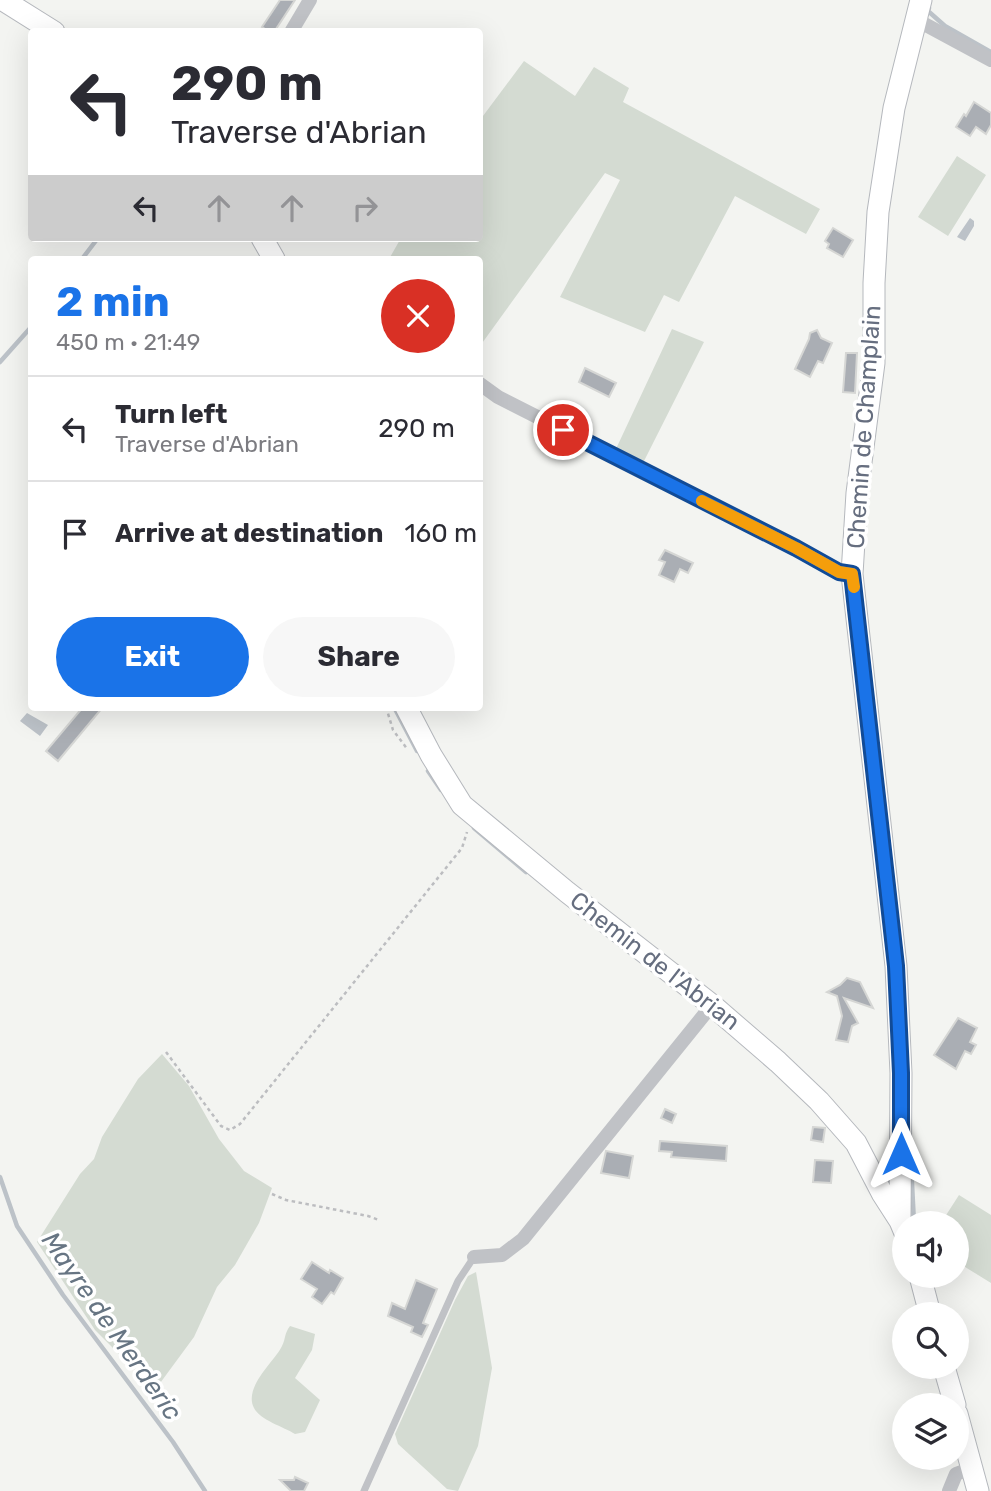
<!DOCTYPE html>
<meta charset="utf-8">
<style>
:root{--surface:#fff;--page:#f7f7f7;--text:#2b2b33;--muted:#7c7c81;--line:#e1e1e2;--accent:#1a73e8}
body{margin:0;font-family:Rubik,sans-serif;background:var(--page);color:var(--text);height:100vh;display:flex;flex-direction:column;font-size:26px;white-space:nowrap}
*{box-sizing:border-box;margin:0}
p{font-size:23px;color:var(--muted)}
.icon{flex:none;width:38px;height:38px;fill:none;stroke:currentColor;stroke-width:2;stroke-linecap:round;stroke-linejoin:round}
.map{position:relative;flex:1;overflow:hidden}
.side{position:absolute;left:28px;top:256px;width:455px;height:455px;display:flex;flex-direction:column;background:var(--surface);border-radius:7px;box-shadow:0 7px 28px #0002}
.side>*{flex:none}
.guide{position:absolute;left:28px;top:28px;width:455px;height:214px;border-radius:7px;box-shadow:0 7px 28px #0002;background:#fff;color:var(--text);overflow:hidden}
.fabs{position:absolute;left:892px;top:1211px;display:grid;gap:14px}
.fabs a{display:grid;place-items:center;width:77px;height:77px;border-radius:50%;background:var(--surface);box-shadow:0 7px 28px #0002;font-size:35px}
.pin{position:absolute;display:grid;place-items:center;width:60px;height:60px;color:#fff;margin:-30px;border:4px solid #fff;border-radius:50%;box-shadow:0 2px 7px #0007}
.me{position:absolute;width:77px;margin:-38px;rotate:0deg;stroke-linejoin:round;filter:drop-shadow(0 0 5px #0008)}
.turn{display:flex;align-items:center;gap:24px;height:147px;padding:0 28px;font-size:32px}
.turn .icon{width:91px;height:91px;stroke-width:2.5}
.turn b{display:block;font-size:49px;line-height:60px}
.lanes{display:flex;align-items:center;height:66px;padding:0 28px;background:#0003;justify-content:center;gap:35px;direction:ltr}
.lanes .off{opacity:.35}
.round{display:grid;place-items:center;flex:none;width:74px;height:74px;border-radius:37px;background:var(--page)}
.summary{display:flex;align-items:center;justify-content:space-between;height:119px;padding:0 28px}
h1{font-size:42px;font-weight:700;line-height:52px;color:var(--accent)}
.action{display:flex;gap:14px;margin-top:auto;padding:14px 28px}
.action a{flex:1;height:80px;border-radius:42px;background:var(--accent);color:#fff;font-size:28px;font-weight:700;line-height:80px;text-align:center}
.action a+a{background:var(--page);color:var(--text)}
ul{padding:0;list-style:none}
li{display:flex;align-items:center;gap:21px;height:105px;padding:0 28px;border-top:2px solid var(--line)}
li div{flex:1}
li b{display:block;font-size:26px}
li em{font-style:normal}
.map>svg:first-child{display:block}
</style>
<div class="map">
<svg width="991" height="1491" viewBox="0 0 991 1491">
<rect width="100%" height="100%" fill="#f3f4f1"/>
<!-- green -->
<path fill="#d4dbd2" d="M524 61 575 96 594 67 629 88 623 102 820 209 806 234 735 196 679 302 664 295 645 332 560 297 620 180 605 173 480 346V259H389L401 238H480V120Z
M957 156 986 175 948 236 918 217Z
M672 329 704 342 643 463 615 451Z
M162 1054 189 1086 219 1139 244 1171 272 1188 259 1223 235 1265 217 1287 194 1337 155 1390 95 1330 37 1242 80 1174 94 1159 102 1137 138 1079Z
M959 1195 991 1215V1283L957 1262V1223H941Z
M476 1272 492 1368 478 1446 458 1491 447 1489 398 1444 395 1434 455 1300 468 1276Z
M290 1326 315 1334 312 1350 295 1378 320 1400 305 1432 295 1434C284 1427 260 1420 254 1408 243 1387 275 1361 282 1346 286 1338 284 1334 290 1326Z"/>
<!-- water -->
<path fill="#bcc2c8" d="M970 218 974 221V226L965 241 957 237Z
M27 713 48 725 40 736 20 721Z"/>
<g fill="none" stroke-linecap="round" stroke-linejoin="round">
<!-- stream -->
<path stroke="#bcc2c8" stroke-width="4.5" d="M929 8 928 11 945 26 991 52
M82 259 98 238
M0 362 32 326
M394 707 417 751
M428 771 441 790
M474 828 526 872
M911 1163 914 1223
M0 1177 17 1226 63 1295 173 1442 205 1491"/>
</g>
<!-- building -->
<path fill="#aaaeb4" stroke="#d5d6d4" stroke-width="2" d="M280 0H295L274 32H270L262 27Z
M974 102 991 113V125L986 134 976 127 970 136 956 127 964 114 966 116Z
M833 228 853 240 843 257 827 248 829 244 825 241Z
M817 330 821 338 832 343 823 363 818 361 810 377 795 369 809 339 810 333Z
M846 353H857L855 393 843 392Z
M585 368 616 383 609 397 579 382Z
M665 550 693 563 688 573 680 569 674 582 659 575 665 562 659 560Z
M83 707H103L58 761 46 751Z
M847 978 860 982 873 1008 844 998 858 1023 852 1026 848 1042 836 1040 842 1016 837 996 827 992 840 985Z
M958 1018 977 1028 970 1042 976 1045 971 1054 965 1051 956 1069 934 1055Z
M665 1109 676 1114 672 1123 661 1118Z
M813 1127 825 1128 823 1142 811 1140Z
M660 1141 727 1146 726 1161 671 1157 672 1152 659 1151Z
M606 1151 633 1156 629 1178 601 1173Z
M815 1160 833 1161 831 1183 813 1182Z
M312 1262 329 1273 330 1270 343 1278 334 1294 331 1292 322 1304 312 1297 317 1289 301 1279Z
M416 1280 437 1289 423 1323 428 1325 422 1337 411 1332 413 1327 388 1316 392 1303 405 1309Z
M295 1477 308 1483 304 1491H291L280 1480H294Z"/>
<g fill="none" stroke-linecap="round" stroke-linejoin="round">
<defs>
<path id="secondary" d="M3 0 54 32
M262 238 274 259
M406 707 431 755 462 805 567 892 712 1005 778 1062 819 1101 856 1143 882 1193 900 1221
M905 1233 900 1221 901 1073 896 966 852 574 857 493 874 363V283L878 212 894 108 921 0
M920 1276 930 1314
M944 1367 955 1405
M957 1414 978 1491"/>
</defs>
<!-- secondary casing -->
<use href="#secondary" stroke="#b5b8bd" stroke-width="23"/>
<!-- path -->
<path stroke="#bcbdc0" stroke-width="2.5" stroke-dasharray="3.5 3.5" stroke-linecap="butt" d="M386 707 393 730 408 750
M166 1052 221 1126 230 1130 240 1124 462 848 467 832
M272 1194 286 1200 368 1216 379 1220"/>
<!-- lane -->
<path stroke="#c0c2c6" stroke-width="7" d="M364 1491 458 1281 474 1257"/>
<!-- street -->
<path stroke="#c0c2c6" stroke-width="14" d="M915 19 991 60
M291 32 310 0
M480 384 498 397 796 548 839 572 852 574
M474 1257 502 1255 523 1239 712 1005
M949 1491 956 1474 972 1468"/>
<!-- secondary -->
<use href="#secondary" stroke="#fff" stroke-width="21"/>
</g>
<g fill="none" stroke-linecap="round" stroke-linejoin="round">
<defs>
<path id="route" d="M563 430 796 548 839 572 852 574 896 966 901 1073V1154"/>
</defs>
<!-- route casing -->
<use href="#route" stroke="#114b97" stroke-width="18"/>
<!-- route -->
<use href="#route" stroke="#1a73e8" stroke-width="12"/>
<!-- slow -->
<path stroke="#f59e0b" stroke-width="12" d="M702 501 796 548 839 572 852 574 854 587"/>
</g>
<g text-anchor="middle" stroke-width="7" stroke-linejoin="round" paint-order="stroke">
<!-- street labels -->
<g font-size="24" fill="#666e7f" stroke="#fff">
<text transform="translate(864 427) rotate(-86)" y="8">Chemin de Champlain</text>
<text transform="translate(655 961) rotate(38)" y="8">Chemin de l'Abrian</text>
</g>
<!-- water labels -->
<g font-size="26" font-style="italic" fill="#677583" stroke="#fff">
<text transform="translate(112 1326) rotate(55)" y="9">Mayre de Merderic</text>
</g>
</g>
</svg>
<div class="fabs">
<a><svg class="icon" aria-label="sound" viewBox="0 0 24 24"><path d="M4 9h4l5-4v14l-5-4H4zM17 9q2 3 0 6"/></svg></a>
<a><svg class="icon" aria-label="search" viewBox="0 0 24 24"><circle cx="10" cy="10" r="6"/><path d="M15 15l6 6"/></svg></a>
<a><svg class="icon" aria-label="layers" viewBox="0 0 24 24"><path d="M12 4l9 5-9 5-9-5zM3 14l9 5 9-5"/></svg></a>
</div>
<div class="pin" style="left:563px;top:430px;background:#d93025"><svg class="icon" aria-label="arrive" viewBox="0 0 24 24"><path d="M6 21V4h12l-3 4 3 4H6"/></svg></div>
<svg class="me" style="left:901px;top:1154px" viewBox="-20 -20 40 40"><path d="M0-17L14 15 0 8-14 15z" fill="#1a73e8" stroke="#fff" stroke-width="4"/></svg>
<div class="guide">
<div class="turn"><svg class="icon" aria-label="left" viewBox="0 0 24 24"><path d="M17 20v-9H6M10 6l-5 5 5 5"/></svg><div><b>290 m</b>Traverse d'Abrian</div></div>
<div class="lanes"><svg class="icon" aria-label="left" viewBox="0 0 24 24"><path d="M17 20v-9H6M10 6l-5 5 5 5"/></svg><svg class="icon off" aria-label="ahead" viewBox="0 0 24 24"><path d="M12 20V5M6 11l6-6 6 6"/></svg><svg class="icon off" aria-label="ahead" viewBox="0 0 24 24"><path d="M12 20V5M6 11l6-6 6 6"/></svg><svg class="icon off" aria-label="right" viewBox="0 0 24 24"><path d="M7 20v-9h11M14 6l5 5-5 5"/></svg></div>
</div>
<section class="side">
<div class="summary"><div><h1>2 min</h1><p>450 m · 21:49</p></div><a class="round" style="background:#d93025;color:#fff"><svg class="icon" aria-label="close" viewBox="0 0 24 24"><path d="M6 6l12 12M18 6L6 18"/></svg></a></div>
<ul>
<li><svg class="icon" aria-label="left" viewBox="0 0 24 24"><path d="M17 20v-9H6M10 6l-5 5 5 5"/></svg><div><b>Turn left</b><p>Traverse d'Abrian</p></div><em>290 m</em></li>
<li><svg class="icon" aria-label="arrive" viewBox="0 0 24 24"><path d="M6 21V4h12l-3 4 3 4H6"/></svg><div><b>Arrive at destination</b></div><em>160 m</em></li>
</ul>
<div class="action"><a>Exit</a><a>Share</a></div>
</section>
</div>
